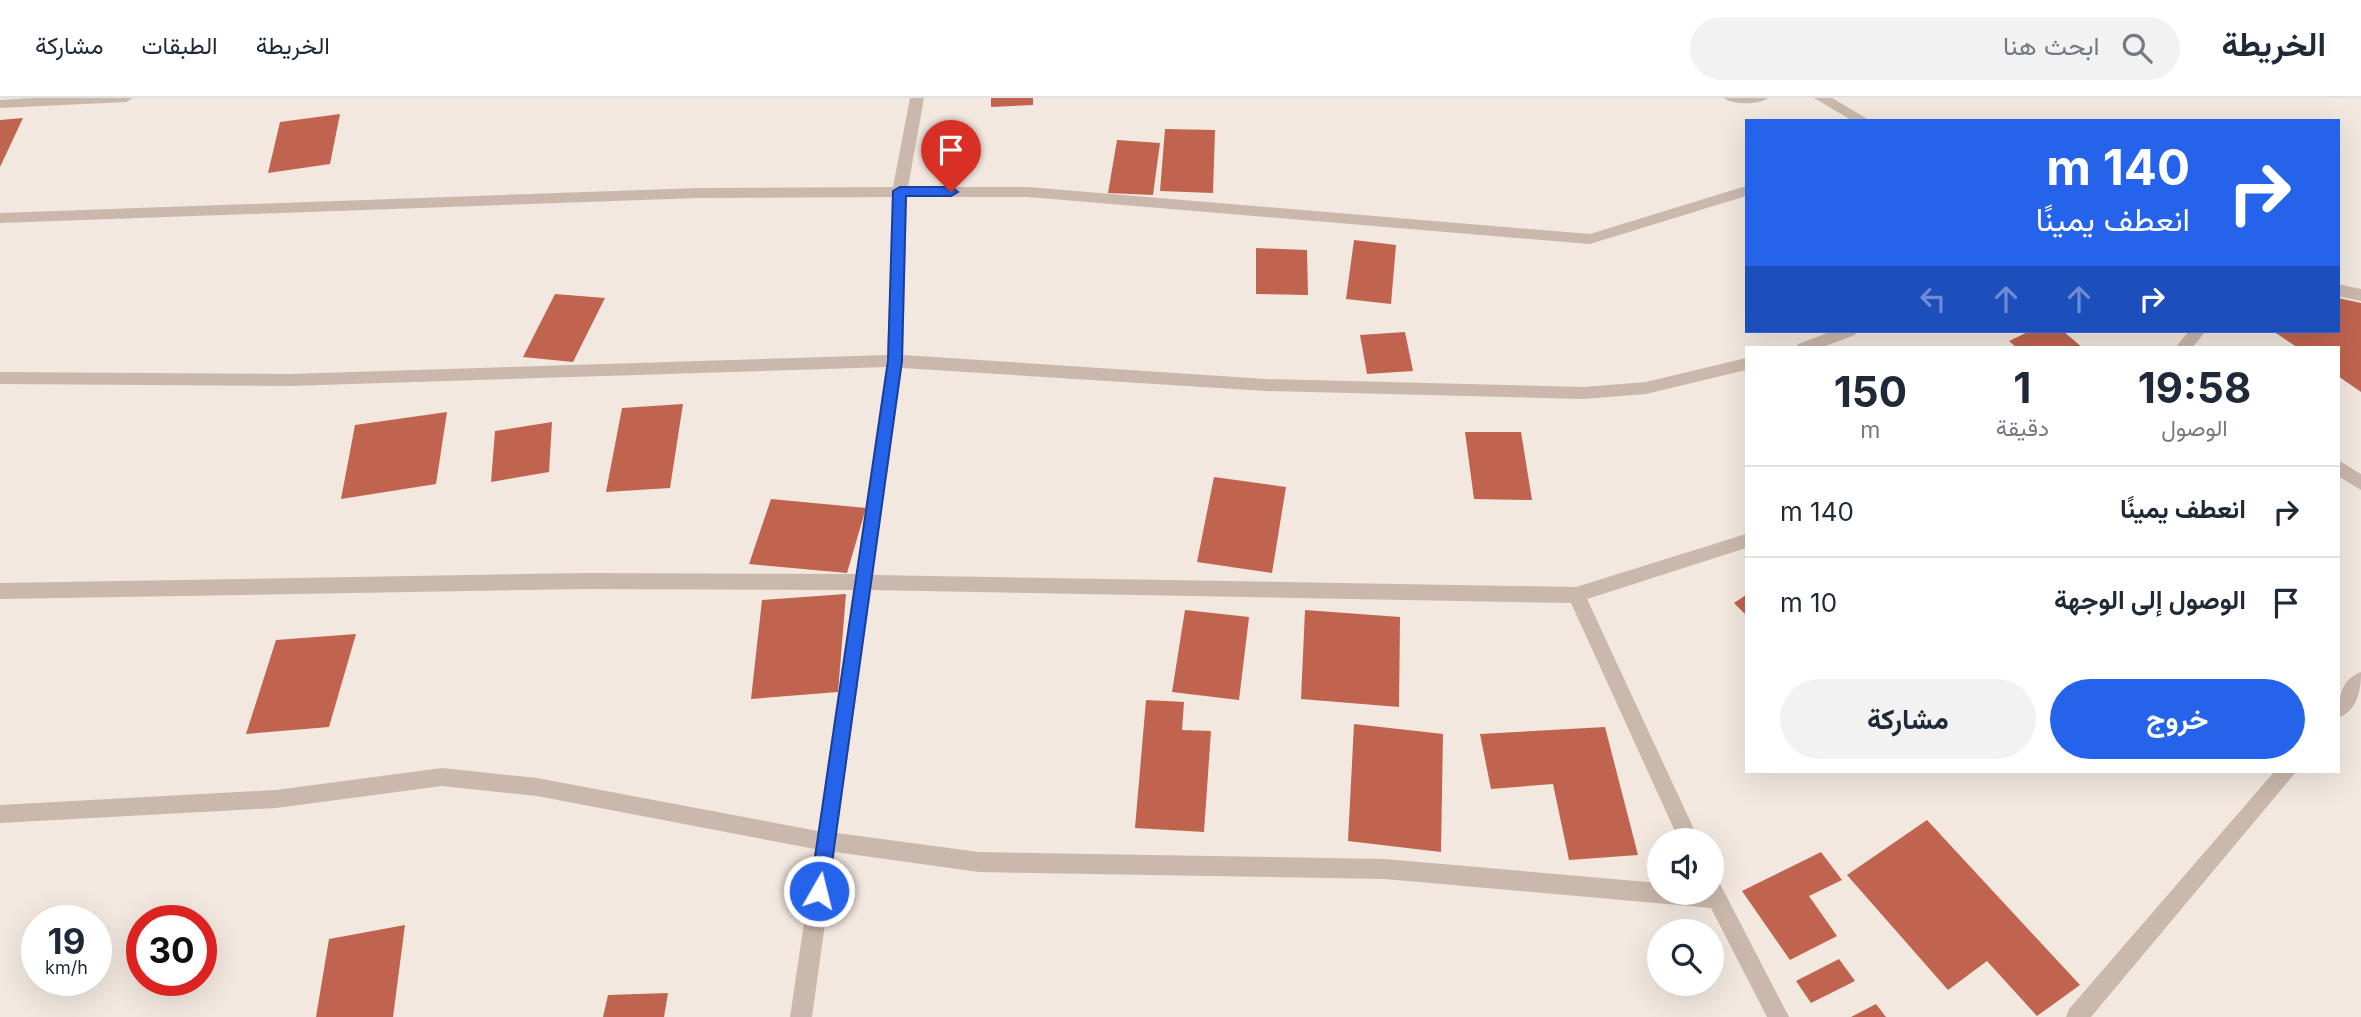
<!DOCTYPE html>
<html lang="ar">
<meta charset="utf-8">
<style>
:root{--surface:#fff;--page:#f2f2f3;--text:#1f2937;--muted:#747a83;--line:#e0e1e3;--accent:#2563eb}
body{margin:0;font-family:Inter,Vazirmatn,sans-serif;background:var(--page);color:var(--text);direction:rtl;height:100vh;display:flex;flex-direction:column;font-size:26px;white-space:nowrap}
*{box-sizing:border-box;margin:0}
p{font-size:23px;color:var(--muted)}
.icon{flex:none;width:38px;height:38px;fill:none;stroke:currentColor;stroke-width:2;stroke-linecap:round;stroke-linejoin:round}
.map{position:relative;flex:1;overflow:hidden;direction:ltr}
.panel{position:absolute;left:1745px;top:248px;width:595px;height:427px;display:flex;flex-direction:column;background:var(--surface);border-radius:0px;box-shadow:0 7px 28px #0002;direction:rtl}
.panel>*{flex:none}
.hud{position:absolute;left:1745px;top:21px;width:595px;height:214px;border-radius:0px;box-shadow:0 7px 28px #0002;direction:rtl;background:#2563eb;color:#fff;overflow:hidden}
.tools{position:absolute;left:1647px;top:730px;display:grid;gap:14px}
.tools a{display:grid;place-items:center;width:77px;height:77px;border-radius:50%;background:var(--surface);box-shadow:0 7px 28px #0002;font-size:35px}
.speed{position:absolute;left:21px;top:807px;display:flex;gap:14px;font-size:35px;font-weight:700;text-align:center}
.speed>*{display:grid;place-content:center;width:91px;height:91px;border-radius:50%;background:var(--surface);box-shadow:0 7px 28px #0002;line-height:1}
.speed small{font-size:18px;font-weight:400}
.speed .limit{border:10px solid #d22;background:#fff;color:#111}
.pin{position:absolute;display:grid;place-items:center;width:60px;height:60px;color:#fff;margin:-72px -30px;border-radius:50% 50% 50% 0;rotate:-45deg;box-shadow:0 0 7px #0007}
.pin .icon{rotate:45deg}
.me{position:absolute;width:77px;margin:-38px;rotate:8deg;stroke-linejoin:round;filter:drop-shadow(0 0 5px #0008)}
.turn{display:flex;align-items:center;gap:24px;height:147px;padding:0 35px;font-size:32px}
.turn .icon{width:91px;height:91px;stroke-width:2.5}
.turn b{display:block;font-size:49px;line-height:60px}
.lanes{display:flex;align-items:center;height:66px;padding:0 35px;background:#0003;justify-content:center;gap:35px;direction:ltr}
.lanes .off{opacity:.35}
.eta{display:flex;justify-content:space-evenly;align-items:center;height:119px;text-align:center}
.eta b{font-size:42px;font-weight:700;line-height:49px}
.button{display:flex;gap:14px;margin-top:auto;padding:14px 35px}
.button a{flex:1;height:80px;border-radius:42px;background:var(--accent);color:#fff;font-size:28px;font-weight:700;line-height:80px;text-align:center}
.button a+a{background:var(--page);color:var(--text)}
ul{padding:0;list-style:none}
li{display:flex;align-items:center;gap:21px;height:91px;padding:0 35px;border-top:2px solid var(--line)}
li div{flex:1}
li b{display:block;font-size:26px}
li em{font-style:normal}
header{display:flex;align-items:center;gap:42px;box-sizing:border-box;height:98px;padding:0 35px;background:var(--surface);border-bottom:2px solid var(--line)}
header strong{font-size:33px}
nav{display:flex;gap:38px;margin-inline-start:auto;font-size:24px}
.search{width:490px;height:63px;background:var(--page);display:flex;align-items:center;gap:18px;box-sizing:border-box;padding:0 24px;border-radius:38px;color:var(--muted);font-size:26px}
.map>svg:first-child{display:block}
</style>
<header>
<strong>الخريطة</strong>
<div class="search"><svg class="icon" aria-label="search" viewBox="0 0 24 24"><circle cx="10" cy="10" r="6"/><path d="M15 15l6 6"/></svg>ابحث هنا</div>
<nav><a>الخريطة</a><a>الطبقات</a><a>مشاركة</a></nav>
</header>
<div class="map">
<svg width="2361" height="919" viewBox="0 0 2361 919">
<rect width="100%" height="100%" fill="#f2e8df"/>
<!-- building -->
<path fill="#c0644f" d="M991 0H1033V7L991 9Z
M340 16 330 66 268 75 280 24Z
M23 20 0 69V22Z
M1165 31 1215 32 1213 95 1160 93Z
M1117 42 1160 45 1153 97 1108 95Z
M1354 142 1396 147 1391 206 1346 201Z
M1256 150 1307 152 1308 197 1256 196Z
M555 196 605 200 573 264 523 259Z
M2338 200 2361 205V294L2338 278V250H2298L2273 233H2338Z
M2030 233H2063L2083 250H2017L2009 243Z
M1405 234 1413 273 1367 276 1360 237Z
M683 306 670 390 606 394 622 310Z
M447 314 436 386 341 401 355 327Z
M552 324 549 374 491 384 495 333Z
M1465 334H1521L1532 402 1474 401Z
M1214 379 1286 389 1272 475 1197 464Z
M771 401 866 410 847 475 749 466Z
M846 496 838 594 751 601 762 502Z
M1746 497V517L1734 505Z
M1185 512 1249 519 1239 602 1172 594Z
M1305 512 1400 519 1399 609 1301 601Z
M356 536 329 629 246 636 276 542Z
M1146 602 1184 604 1182 632 1211 633 1204 734 1135 730Z
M1354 626 1443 636 1441 754 1348 743Z
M1605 629 1638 757 1569 762 1553 686 1491 691 1480 636Z
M1927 722 2080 887 2037 918 1987 863 1948 892 1847 777Z
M1821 754 1842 782 1809 798 1837 838 1790 862 1742 793Z
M405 827 393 919H316L329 841Z
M1839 861 1855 883 1811 905 1796 883Z
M668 895 664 919H603L608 897Z
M1876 906 1886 919H1851Z"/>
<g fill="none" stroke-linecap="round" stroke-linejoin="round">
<!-- minor -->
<path fill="#cab8ac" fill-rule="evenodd" d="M32 0H133L126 4 0 10V2Z
M910 0H924L908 89H1028L1590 136 1746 88V98L1590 146 1028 99H907L903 257 1266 281 1584 289 1646 284 1746 260V272L1646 296 1584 301 1266 293 902 270 873 477 1576 489 1746 436V450L1587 501 1699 742H1679L1571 505 871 492 837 735 979 754 1385 761 1659 785V794H1712V781L1719 784 1789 919H1767L1711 810 1385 781 979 774 835 754 812 919H790L815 751 537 698 442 688 276 710 0 725V707L276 692 442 670 537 680 818 733 853 492 586 491 0 501V485L586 475 856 476 886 269 290 288 0 286V274L290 276 887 257 893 99 698 100 0 125V115L698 90 893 89Z
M1724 0H1768C1760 7 1732 7 1724 0Z
M1814 0H1832L1871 23H1853Z
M2338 186 2361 191V203L2338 198Z
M1833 233H1857L1855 237 1820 250H1796L1798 246Z
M2189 233H2206L2192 250H2175Z
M2338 362 2361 376V392L2338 378Z
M2361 574C2361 592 2358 612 2338 620 2338 601 2341 581 2361 574Z
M2274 674H2296L2091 919H2066L2069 911Z"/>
</g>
<!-- route -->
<path fill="#2563eb" stroke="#184099" stroke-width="2" d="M900 89H951L958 94 951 98H906L902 263 828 793 826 800 819 803 812 800 810 793 888 263 893 93Z"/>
</svg>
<div class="tools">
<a><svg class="icon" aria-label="sound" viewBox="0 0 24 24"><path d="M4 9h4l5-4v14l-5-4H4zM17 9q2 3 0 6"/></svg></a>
<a><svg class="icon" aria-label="search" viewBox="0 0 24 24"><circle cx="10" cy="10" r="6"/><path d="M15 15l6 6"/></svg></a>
</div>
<div class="speed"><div>19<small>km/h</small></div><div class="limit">30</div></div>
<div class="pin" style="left:951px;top:94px;background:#d93025"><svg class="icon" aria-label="arrive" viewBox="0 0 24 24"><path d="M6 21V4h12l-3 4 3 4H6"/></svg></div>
<svg class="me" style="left:819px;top:793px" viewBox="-20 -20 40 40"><circle r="17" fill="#2563eb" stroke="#fff" stroke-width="3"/><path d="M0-11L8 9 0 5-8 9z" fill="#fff"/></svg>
<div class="hud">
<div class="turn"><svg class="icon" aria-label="right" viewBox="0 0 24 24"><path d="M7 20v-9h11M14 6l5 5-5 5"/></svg><div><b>140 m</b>انعطف يمينًا</div></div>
<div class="lanes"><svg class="icon off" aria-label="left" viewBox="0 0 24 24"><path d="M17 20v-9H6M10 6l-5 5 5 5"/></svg><svg class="icon off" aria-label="ahead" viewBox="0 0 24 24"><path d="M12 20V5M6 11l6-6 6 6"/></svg><svg class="icon off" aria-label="ahead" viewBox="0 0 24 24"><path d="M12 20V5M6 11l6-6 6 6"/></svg><svg class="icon" aria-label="right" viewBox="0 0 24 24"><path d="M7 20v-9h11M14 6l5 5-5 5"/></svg></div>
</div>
<section class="panel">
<div class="eta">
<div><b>19:58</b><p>الوصول</p></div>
<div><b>1</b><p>دقيقة</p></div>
<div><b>150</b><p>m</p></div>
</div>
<ul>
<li><svg class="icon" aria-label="right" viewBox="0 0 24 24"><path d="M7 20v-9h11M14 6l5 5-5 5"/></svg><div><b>انعطف يمينًا</b></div><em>140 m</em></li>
<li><svg class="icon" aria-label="arrive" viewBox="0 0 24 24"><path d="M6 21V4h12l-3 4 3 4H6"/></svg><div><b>الوصول إلى الوجهة</b></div><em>10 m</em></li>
</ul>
<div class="button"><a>خروج</a><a>مشاركة</a></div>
</section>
</div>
